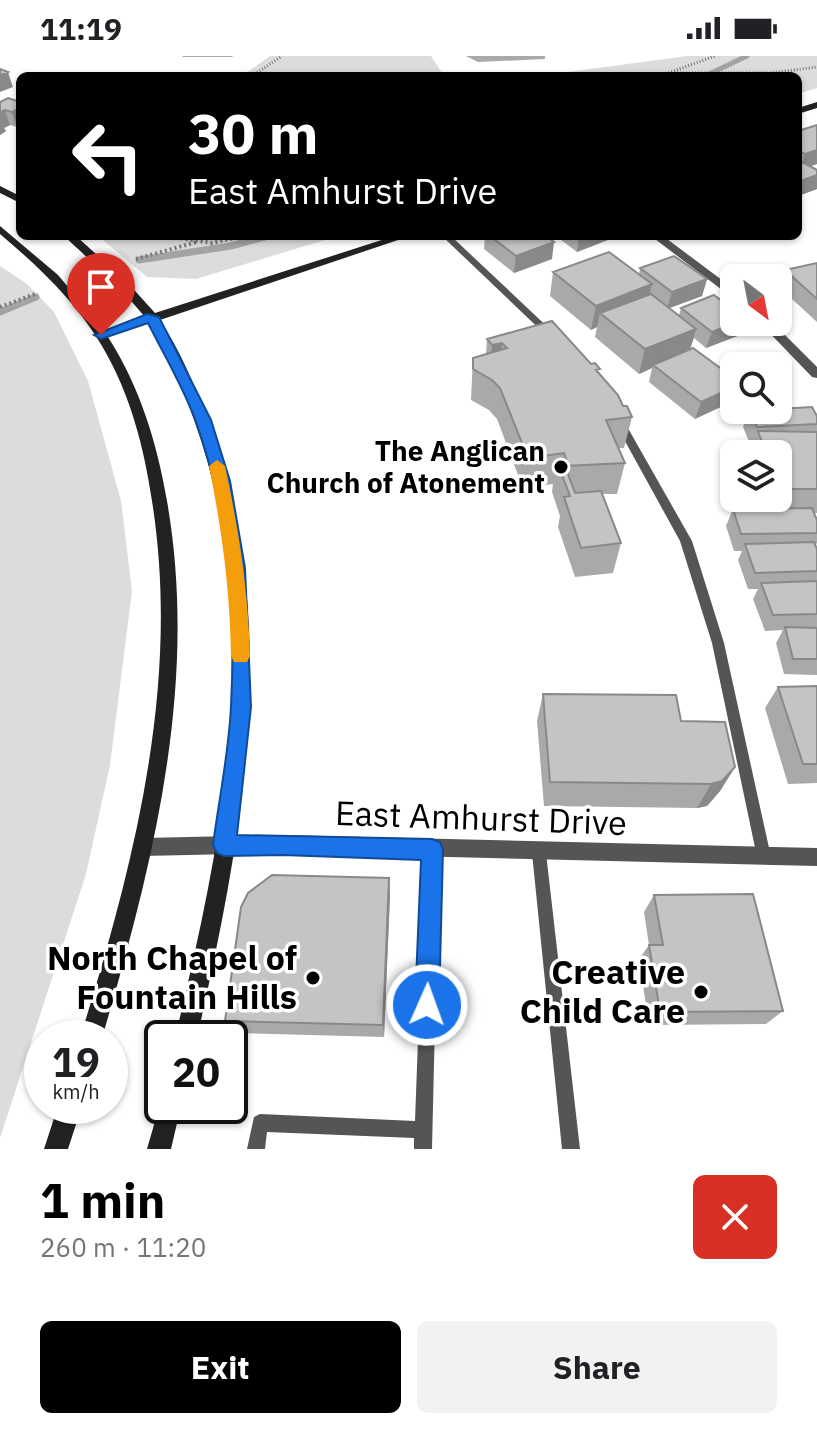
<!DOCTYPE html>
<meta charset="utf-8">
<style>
:root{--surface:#fff;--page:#f2f2f2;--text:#202124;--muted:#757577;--accent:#000}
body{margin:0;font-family:"IBM Plex Sans",sans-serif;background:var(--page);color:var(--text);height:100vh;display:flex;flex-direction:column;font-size:30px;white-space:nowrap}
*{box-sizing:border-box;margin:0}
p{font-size:26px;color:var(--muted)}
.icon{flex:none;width:44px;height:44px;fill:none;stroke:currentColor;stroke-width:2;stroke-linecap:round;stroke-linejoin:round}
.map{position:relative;height:1093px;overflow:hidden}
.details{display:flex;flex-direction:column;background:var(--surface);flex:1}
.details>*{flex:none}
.banner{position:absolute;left:16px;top:16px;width:786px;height:168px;border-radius:12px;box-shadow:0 2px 6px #0004;background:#000;color:#fff;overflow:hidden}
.needle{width:52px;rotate:148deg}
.buttons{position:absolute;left:720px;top:208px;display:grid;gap:16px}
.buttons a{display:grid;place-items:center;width:72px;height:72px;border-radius:12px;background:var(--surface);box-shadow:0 2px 6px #0004;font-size:40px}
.speed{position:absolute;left:24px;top:964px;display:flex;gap:16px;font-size:40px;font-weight:700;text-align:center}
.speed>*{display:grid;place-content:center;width:104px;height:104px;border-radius:50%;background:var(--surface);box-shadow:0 2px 6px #0004;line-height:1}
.speed small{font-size:20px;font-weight:400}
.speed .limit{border:4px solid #111;border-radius:12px;background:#fff;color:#111}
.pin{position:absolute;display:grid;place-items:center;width:68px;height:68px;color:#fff;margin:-82px -34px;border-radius:50% 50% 50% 0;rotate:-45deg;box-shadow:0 0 8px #0007}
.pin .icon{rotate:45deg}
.me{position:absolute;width:88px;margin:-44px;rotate:2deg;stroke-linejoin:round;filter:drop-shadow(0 0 6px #0008)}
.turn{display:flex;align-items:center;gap:28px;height:168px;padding:0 40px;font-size:36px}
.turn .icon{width:104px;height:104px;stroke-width:2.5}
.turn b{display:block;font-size:56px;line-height:68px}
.round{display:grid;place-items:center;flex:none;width:84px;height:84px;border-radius:12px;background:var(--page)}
.summary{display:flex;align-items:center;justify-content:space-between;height:136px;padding:0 40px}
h1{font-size:48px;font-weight:800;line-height:60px;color:var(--accent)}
.primary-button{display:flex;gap:16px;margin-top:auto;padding:16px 40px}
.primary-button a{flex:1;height:92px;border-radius:12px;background:var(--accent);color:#fff;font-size:32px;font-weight:800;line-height:92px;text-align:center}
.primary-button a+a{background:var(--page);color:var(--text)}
.status{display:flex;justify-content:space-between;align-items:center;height:56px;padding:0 40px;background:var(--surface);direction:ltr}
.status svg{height:22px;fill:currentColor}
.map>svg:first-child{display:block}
</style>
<div class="status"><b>11:19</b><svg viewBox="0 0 49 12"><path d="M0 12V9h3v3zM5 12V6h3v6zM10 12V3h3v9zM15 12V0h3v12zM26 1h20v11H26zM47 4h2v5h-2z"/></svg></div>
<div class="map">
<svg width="817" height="1093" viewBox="0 0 817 1093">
<rect width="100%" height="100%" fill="#fff"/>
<!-- green -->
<path fill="#dcdcdc" d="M270 0H431L444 20H242Z
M687 0H817V32L798 38V20H538Z
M98 180H338L196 223 147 221Z
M0 210 27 228 54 256 88 325 121 445 132 535 110 709 86 818 0 1082Z"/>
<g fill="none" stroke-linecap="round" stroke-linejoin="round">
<!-- stream-far1 -->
<path stroke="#a3a3a3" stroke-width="5" d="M705 20 747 0"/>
<!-- stream -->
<path stroke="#a3a3a3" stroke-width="7" d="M139 204 231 190 268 180
M0 256 36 241"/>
<!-- path-far1 -->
<path stroke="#777" stroke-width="3" stroke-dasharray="1 2" stroke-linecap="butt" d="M668 17H771L817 11
M252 20 282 0
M660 20 715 0"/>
<!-- path -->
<path stroke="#777" stroke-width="4" stroke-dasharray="2 3" stroke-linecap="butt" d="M166 180 212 187 243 180
M136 203 197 186
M0 251 35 238"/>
<!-- lane -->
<path fill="#555" fill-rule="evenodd" d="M442 180H451L555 278V282H549Z
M620 364 625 367 692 485 724 587 771 801 769 806 764 808 759 806 757 801 712 587 680 485 615 367Z
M432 787 437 789 439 794 432 1093H414V1082L267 1076 265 1093H247L254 1061 260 1058 415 1065 425 794 427 789Z
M539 790 544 792 546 797 580 1093H562L532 797 534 792Z"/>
<!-- street -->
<path fill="#555" fill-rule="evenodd" d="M651 180H663L734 233V243Z
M759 266H772L817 311V322L812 321Z
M283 779 817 792V810L283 797 143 800 136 798 133 791 136 784 143 782Z"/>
<!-- secondary -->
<path fill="#222" fill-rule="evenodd" d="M817 46V52L798 58V52Z
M0 130 20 140V147L0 137Z
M0 170 58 219 104 274 145 261 119 231 64 180H76L127 226 155 257 394 180H410L160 264C180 294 194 328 207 362 284 565 243 777 197 982H175C224 777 268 565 193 361 181 328 168 296 150 267L108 281C140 331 157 387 167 445 199 628 153 808 102 982H80C134 808 181 628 152 445 144 391 130 337 102 290 76 246 39 211 0 178Z
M162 1041V1050H181L171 1093H147Z
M58 1050H82L68 1093H44Z"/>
</g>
<!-- wall -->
<path fill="#a9a9a9" d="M182 0H233L232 1H183Z
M466 0H545V3L478 6Z
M0 46H20V70L17 71 10 69 4 72 6 75 0 79Z
M798 75 817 108 810 110 817 133 798 140Z
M485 180H546L552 203 514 217 484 193Z
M556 180H618L577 196Z
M817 207V266L779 231 785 214Z
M640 212 707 223 702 240 669 252 679 259 681 252 734 266H744L740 279 706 292 694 282 690 293 734 322 695 363 649 326 652 312 639 318 595 281 597 271 591 274 550 240 553 216 639 218Z
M552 265 599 318 632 361 624 392H618L625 407 617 438H602L621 487 613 517 575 521 558 471 560 460 552 436 553 428 523 432 497 363 489 354 471 344 473 302 486 298 487 283Z
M749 354 817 360V457H814L817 464V487L815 490 817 493V619L784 618 776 587 783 574 765 575 753 543 758 533H748L738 504 742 495H734L726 470 733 453H765L762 442H778V398H749L753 387 750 388 743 371Z
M817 630V727L788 728 765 652 778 631Z
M543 638 681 665 735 711 720 735 707 750 697 752 544 750 537 665Z
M389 822 390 839 384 981 233 977 225 965Z
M654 839 783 955 766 968 649 969 639 903 649 889 644 856Z"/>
<!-- shaded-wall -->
<path fill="#898989" d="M8 16 13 31 0 36V19Z
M20 51V70L17 71 12 56Z
M5 54 10 69 4 72 6 75 0 79V56Z
M817 94V108L800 114 805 98Z
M817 119V133L798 140V126Z
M579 180H618L577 196Z
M554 186 552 203 514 217 516 200Z
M707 223 702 240 667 253 672 236Z
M652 228 647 252 600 257 597 271 591 274 596 250Z
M736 266H744L740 279 706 292 712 276Z
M696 273 689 297 653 309 652 312 639 318 645 293Z
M502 287 499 317 490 320 492 289Z
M734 331V345L695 363 701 346Z
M735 711 720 735 707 750 697 752 711 728Z
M389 822 390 839 384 981 383 969Z"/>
<!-- building -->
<path fill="#c4c4c4" stroke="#898989" stroke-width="2" d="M0 13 8 16 0 19Z
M8 42 20 46V51L12 56 5 54 0 56V46Z
M817 69V94L805 98 798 94V75Z
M798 104 817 114V119L798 126Z
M490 180H546L554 186 516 200Z
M609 196 652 228 596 250 553 216Z
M674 200 707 223 672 236 640 212Z
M817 207V243L785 214Z
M651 238 696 273 645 293 600 257Z
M714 239 734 254V266H736L712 276 681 252Z
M552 265 591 308 595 307 600 313 596 314 618 339 623 350H627L632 361 606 364 625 407 565 410 575 437 601 435 621 487 581 492 564 441 570 440 557 406 567 405 564 397 528 402 500 332 492 324 473 313V302L507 292 502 287 492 289 487 283Z
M693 292 734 322V331L701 346 653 309Z
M812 351 817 360V368L757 371 749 354H778V353Z
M758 375 817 376V433H778V398H766Z
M812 452 817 464V477L741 478 733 453Z
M814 486 817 493V515L755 517 745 488Z
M817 525V558L773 559 761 527Z
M785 571 817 572V603H793Z
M817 630V708H803L778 631Z
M543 638 676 639 681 665 725 666 735 711 722 725 711 728 550 726Z
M272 819 389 822 383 969 225 965 241 851 248 837Z
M753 838 783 955 660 956 649 889H663L654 839Z"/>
<!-- route -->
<path fill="#1a73e8" stroke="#114b97" stroke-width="2" d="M147 258 159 261 211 364 230 425 245 512 251 651 237 779 432 783 440 786 443 794 439 949 436 958 427 962 418 958 415 949 421 804 283 799 224 800 217 797 213 789C219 743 229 696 231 650 236 556 228 455 196 366 184 332 164 299 148 267L101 283 94 279Z"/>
<!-- slow -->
<path fill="#f59e0b" d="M217 404 225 410C239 475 248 533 250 600L247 606H234L231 600C230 533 222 475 209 410Z"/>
<!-- markers -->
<g fill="#000" stroke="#fff" stroke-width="3">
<circle cx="561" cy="411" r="8"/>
<circle cx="313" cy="922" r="8"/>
<circle cx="701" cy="936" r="8"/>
</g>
<g text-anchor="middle" stroke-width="7" stroke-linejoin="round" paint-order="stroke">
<!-- poi labels -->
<g font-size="28" font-weight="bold" fill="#000" stroke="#fff" text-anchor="end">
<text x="545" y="405">The Anglican<tspan x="545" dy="32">Church of Atonement</tspan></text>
</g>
<!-- near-street labels -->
<g font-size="34" fill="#000" stroke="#fff">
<text transform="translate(481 762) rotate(2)" y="12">East Amhurst Drive</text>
</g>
<!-- near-poi labels -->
<g font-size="34" font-weight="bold" fill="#000" stroke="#fff" text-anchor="end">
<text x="297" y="914">North Chapel of<tspan x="297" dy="39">Fountain Hills</tspan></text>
<text x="685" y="928">Creative<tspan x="685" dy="39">Child Care</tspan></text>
</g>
</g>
</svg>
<div class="buttons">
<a><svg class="needle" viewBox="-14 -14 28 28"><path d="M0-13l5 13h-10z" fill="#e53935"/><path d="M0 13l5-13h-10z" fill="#757577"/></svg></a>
<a><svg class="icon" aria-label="search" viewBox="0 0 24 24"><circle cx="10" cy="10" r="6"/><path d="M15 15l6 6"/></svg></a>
<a><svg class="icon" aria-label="layers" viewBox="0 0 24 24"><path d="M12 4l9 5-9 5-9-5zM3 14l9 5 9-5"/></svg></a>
</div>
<div class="speed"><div>19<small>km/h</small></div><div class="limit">20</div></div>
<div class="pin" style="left:101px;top:279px;background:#d93025"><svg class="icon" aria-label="arrive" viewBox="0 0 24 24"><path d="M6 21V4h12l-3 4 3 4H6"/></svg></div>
<svg class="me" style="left:427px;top:949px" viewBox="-20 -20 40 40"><circle r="17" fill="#1a73e8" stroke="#fff" stroke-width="3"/><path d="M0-11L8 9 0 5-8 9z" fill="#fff"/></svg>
<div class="banner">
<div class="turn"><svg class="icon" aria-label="left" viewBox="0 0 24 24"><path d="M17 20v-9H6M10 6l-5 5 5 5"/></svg><div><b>30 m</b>East Amhurst Drive</div></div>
</div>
</div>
<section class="details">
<div class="summary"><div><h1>1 min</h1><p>260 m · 11:20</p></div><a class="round" style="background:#d93025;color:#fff"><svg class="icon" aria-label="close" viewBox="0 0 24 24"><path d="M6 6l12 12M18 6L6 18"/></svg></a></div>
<div class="primary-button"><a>Exit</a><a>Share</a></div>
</section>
